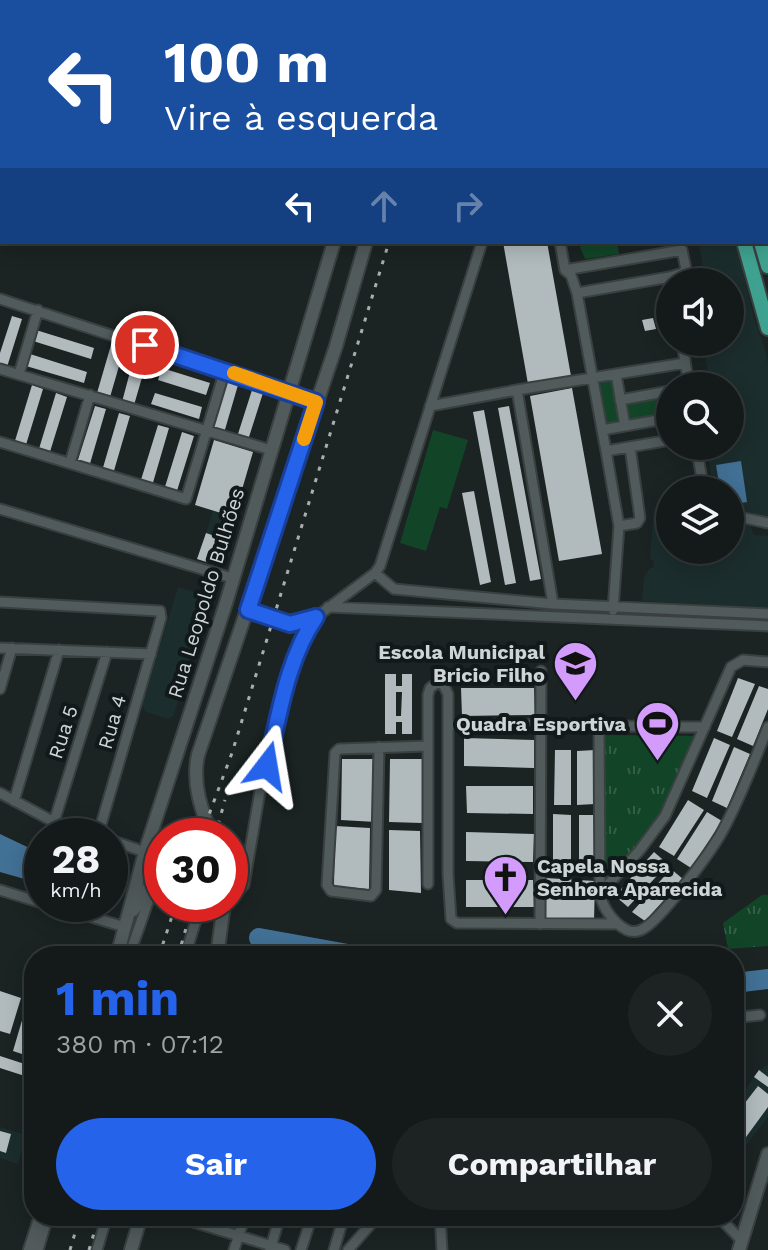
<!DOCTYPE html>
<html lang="pt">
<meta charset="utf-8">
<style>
:root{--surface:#141a1a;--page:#1d2323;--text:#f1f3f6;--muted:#9da1a2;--line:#333839;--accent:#2563eb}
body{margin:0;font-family:"Work Sans",sans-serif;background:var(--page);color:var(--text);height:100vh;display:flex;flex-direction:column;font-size:30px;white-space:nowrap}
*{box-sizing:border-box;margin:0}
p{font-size:26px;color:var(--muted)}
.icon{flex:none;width:44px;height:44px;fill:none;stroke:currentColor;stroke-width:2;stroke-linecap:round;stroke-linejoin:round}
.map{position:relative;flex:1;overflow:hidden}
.side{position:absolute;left:24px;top:946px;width:720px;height:280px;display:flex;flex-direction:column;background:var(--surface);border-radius:32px;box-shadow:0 4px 20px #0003,0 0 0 2px var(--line)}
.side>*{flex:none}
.hud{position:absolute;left:0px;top:0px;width:768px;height:244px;box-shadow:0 4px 20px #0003,0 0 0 2px var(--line);background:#1a4fa0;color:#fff;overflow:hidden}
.fabs{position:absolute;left:656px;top:268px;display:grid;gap:16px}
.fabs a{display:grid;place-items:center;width:88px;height:88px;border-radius:50%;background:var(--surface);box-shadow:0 4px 20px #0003,0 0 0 2px var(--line);font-size:40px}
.speed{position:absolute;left:24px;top:818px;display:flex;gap:16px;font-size:40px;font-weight:700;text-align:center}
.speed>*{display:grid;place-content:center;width:104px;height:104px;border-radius:50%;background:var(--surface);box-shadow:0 4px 20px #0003,0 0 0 2px var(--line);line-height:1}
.speed small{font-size:20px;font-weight:400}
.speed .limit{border:12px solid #d22;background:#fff;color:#111}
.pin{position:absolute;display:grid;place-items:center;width:68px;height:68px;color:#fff;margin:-34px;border:4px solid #fff;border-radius:50%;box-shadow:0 2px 8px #0007}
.me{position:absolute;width:88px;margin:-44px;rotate:14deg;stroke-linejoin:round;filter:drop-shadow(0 0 6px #0008)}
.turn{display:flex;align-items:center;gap:28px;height:168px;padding:0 32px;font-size:36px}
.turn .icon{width:104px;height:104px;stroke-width:2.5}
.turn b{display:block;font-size:56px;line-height:68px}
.lanes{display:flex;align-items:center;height:76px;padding:0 32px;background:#0003;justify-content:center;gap:40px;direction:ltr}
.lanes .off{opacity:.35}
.round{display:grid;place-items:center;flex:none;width:84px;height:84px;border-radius:42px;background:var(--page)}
.overview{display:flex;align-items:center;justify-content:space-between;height:136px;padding:0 32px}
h1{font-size:48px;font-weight:700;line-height:60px;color:var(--accent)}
.primary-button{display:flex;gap:16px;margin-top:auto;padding:16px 32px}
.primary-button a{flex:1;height:92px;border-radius:48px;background:var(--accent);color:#fff;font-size:32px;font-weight:700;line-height:92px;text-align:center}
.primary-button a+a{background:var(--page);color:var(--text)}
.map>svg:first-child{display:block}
</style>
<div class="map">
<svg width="768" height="1250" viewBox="0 0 768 1250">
<defs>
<pattern id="park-tufts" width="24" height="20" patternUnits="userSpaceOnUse" patternTransform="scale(2)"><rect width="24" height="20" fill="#124528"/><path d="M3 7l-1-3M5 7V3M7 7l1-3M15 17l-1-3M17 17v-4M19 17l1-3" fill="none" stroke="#335f46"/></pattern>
</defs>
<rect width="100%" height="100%" fill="#1b2323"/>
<!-- built -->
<path fill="#1c2d2d" d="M699 242H736L754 318 765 349 768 363V519L759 520 754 513 730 511V490H714L706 446H730V386H711L704 352 693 342H730V282H694V279L704 276Z
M654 508H670V550H730V520L749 522 754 535 768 536V608L642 601 644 577 650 568 654 567 653 560H650Z
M213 510 234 517 227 540 206 533Z
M178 587 209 597 174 715 168 719 146 712 142 706Z
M768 1065V1117L737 1157 734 1155V1105L759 1070Z
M0 1127 26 1135 18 1164 0 1158Z"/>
<!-- grass -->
<path fill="#124528" d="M583 242H617L619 254 585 259 580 247Z
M613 379 621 425 606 427 599 386 603 380Z
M663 396 668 414 628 422 624 404Z
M433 430 468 440 447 509 440 507 426 551 400 543Z"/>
<!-- park -->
<path fill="url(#park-tufts)" d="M604 735 698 736C679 778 650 853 607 875L604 872Z
M762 895H768V946L728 949 723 923Z"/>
<!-- water -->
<path fill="#427196" d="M741 461 747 502 730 505V490H720L716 465Z
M0 834 42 854V884L0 872Z"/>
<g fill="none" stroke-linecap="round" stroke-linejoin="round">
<!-- river -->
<path stroke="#427196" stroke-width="20" d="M259 938 359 956
M734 983 768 979"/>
</g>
<!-- building -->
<path fill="#b1bbbe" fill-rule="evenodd" d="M503 242H547L571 376 528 384Z
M12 316 22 319 7 367 0 365V353Z
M653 318 656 329 645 331 642 320Z
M36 330 94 348 91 359 33 341Z
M111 345 124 349 110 397 97 393Z
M135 353 148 357 134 405 122 402Z
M30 354 87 372 84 383 26 366Z
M162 368 210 383 206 395 158 380Z
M227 382 238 385 224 433 212 429Z
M32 385 43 389 25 448 14 444Z
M572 388 602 554 559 561 530 396Z
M252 390 263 393 248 440 237 437Z
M56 393 67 397 49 455 38 452Z
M155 393 202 407 199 419 151 404Z
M95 406 106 409 89 467 77 463Z
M509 406 541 579 530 581 498 408Z
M484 410 516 583 505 585 473 412Z
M119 413 130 416 113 474 102 471Z
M158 425 169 428 152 486 140 483Z
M182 432 194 436 176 494 164 490Z
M214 440 253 452 234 517 195 505Z
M474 491 491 582 480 585 462 493Z
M206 533 227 540 219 566 197 559Z
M385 674H396V686H402V674H412V734H402V722H396V734H385ZM396 692H402L401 716H396Z
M738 678 755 684 732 737 717 731Z
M759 686 768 689V709L753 746 737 739Z
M461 688H534L535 715 462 716Z
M464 738 534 740V768L464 766Z
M714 738 730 745 707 798 692 791Z
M734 747 750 754 727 808 712 801Z
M555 750H571V805H554Z
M595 750V804L577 805V751Z
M342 759H377L376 822 341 820Z
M390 759H422V823L389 822Z
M466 786H533V814L467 813Z
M688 800 704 810 674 856 659 847Z
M707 812 722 821 691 868 677 859Z
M553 814 571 815V869H553Z
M579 815H596V869H579Z
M335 826 370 828 369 889 334 886Z
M389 830 420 831 421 893 389 890Z
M466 832 534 834 533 862 466 861Z
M654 852 668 864 628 907 615 896Z
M671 869 683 879 645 921 632 912Z
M545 878 595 881 594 921H544Z
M466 880H533L534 907H466Z
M0 991 21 998 10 1034 0 1031Z
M28 1000 34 1002V1040L28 1056 13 1051Z
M0 1056 34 1067V1079L0 1068Z
M759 1070 768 1077V1087L754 1077Z
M758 1086 768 1094V1107L738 1148 734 1145V1117Z
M0 1131 11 1134 6 1153 0 1151Z"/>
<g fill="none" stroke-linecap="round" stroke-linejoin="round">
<defs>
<path id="street" d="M600 0 601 2
M681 0V2
M501 2V0
M557 2 558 0
M724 2 726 0
M560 242 565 270
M577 293 571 275 565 270 682 250 686 269 683 273 670 277
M0 299 316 402
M682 342 689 386
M0 369 271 450
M19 374 38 310
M616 374 625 426
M517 390 685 363
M667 392 670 406
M620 400 670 391
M430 406 517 390 553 604
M602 430 670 418
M670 440 606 451 577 293 670 277 671 282
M0 442 186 499 225 370
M696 446 704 490
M606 451 619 526 613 610
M70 463 90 395
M0 509 232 578
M730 515 768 523
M619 526 637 523 640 518 630 447
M375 573 394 589 553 604 768 614
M0 602 160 611 161 618 98 835
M328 607 768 626
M248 610 290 624 316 617
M0 648 151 654
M0 689 12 648
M449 725C534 723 620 727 705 727
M599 727 600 893C602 906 608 915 618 924 625 930 632 934 641 930 659 923 713 849 723 830 741 797 754 761 768 727
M379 747 376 890 371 896 331 891 327 885 335 753 339 749 428 746
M0 793 54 822 100 836
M14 801 59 650
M54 822 107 652
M110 840 145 852
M428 884V695L430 688 438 682 443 684 448 694V874L451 919 457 923 618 924
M0 890 42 903
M230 890H239L244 885 260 791 293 664 301 643 316 617 375 573 380 566 482 242
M600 893 639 851 665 816 731 667 743 660 768 662
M47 904 125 927
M540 924 541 671
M129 956 149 899 162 886
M185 956 201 904
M734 1018 760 1015
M440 1216 442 1250
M718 1216 742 1241
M190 1221 285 1250
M38 1250 48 1216
M97 1250 107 1216
M234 1250 245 1216
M270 1250 280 1216
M301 1250 312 1216
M334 1250 344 1216
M348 1250 378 1216"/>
<path id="secondary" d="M344 0V2
M374 0V2
M212 836C201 810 192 783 198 755L336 346 366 242
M133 910 151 884 162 876
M117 956 145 852 226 603 334 242
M217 956 224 904
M30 1250 41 1216
M131 1250 141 1216
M739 1250 768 1154"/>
<path id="primary" d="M736 2V0
M747 2V0
M744 242 768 328
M761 242 768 266"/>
</defs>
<!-- street casing -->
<use href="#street" stroke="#3a4040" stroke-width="13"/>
<!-- secondary casing -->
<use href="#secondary" stroke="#3a4040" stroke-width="16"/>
<!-- primary casing -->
<use href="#primary" stroke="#3a4040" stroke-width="18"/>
<!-- street -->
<use href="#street" stroke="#515b5b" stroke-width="9"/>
<!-- secondary -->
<use href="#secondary" stroke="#515b5b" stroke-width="12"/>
<!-- primary -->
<use href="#primary" stroke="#3fa290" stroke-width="14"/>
<!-- rail -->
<path stroke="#a8afaf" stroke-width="3" stroke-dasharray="4 8" stroke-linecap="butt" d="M467 2 468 0
M201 836 232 753 389 242
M215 836 225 800
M159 956 176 904
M178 956 193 904
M70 1250 80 1216
M89 1250 99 1216"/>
</g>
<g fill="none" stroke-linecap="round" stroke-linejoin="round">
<defs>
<path id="route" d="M145 345 316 402 248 610 290 624 316 617C287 659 279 716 267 766"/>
</defs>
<!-- route casing -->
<use href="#route" stroke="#184099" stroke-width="20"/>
<!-- route -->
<use href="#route" stroke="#2563eb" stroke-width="14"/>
<!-- slow -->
<path stroke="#f59e0b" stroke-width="14" d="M234 373 316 402 304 439"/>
</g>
<!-- icons -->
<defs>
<symbol id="school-pin" viewBox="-11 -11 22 30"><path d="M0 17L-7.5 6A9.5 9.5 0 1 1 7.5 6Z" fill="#d39cfc" stroke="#12191a"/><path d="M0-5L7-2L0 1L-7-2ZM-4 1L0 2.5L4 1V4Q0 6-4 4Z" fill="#111"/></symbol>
<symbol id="stadium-pin" viewBox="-11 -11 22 30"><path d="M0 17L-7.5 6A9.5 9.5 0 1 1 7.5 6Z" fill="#d39cfc" stroke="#12191a"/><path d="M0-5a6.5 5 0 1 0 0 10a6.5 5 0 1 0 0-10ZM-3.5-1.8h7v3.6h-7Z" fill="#111"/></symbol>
<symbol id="church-pin" viewBox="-11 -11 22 30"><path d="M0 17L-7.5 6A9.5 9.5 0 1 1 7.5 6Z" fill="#d39cfc" stroke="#12191a"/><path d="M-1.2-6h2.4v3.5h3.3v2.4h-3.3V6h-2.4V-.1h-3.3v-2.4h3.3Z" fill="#111"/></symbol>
</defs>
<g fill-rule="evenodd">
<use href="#school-pin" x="550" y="638" width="51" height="69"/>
<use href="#stadium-pin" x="632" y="698" width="51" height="69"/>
<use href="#church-pin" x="480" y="852" width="51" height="69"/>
</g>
<g text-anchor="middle" stroke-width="8" stroke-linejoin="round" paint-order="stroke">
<!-- street labels -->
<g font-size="20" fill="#cfd5d5" stroke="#12191a">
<text transform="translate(206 593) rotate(-73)" y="7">Rua Leopoldo Bulhões</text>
<text transform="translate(112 722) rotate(-74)" y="7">Rua 4</text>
<text transform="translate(63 732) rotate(-72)" y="7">Rua 5</text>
</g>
<!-- poi labels -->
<g font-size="20" font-weight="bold" fill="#cfd5d5" stroke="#12191a" text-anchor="end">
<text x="545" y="659">Escola Municipal<tspan x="545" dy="23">Bricio Filho</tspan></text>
<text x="626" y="731">Quadra Esportiva</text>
<text x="537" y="873" text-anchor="start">Capela Nossa<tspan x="537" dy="23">Senhora Aparecida</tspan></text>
</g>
</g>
</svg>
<div class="fabs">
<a><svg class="icon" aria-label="sound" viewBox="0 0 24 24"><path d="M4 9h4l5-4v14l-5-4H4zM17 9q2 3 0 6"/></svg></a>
<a><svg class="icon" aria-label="search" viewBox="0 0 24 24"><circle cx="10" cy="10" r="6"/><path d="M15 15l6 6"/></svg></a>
<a><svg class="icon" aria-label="layers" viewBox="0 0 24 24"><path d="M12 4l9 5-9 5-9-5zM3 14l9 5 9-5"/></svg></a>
</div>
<div class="speed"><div>28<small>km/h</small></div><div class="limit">30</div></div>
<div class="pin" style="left:145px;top:345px;background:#d93025"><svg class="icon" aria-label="arrive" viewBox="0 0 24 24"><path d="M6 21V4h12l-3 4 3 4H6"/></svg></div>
<svg class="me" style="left:267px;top:766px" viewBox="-20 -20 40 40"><path d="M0-17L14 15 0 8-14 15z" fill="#2563eb" stroke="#fff" stroke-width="4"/></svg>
<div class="hud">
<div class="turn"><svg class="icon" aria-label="left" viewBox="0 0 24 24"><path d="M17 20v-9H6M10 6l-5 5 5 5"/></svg><div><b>100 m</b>Vire à esquerda</div></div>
<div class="lanes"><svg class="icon" aria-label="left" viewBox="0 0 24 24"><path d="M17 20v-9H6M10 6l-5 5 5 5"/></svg><svg class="icon off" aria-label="ahead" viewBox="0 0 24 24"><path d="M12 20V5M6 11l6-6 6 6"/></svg><svg class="icon off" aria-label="right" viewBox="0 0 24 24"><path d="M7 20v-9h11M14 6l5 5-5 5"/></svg></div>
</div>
<section class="side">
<div class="overview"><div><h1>1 min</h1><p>380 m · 07:12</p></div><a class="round"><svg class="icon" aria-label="close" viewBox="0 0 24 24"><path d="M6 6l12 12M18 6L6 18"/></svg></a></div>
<div class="primary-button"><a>Sair</a><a>Compartilhar</a></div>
</section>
</div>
